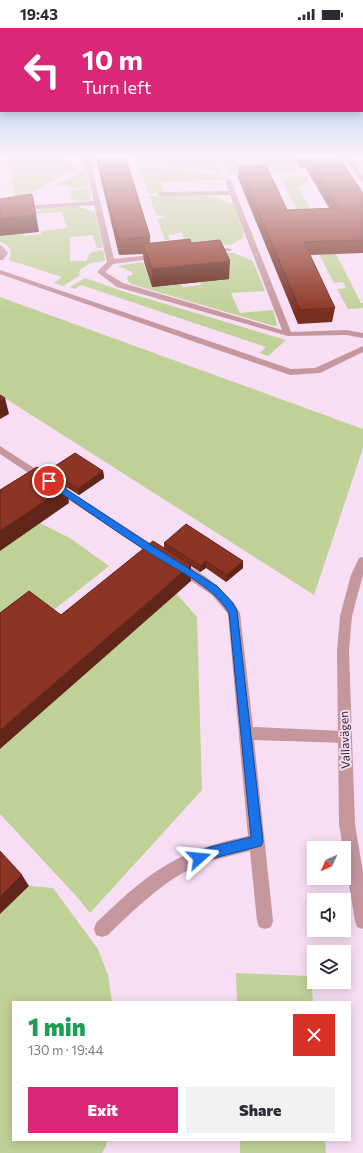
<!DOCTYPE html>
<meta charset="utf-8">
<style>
:root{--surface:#fff;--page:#f2f2f3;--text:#2b2b33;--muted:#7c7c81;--accent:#db2777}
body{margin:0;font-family:Commissioner,sans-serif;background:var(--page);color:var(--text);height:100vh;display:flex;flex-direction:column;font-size:15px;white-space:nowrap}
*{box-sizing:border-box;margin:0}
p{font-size:13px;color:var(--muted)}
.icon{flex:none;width:22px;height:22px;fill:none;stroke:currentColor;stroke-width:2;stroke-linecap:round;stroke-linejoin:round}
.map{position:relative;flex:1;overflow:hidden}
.details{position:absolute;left:12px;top:973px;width:339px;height:140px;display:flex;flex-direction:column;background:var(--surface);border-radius:0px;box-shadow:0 2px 10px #0003}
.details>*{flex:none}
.banner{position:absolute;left:0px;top:0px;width:363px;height:84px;box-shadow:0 2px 10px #0003;background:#db2777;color:#fff;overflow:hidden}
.needle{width:26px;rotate:225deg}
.fabs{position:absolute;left:307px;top:813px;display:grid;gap:8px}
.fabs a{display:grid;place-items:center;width:44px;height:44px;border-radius:0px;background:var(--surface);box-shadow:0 2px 10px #0003;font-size:20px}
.pin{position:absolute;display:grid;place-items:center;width:34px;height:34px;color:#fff;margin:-17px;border:2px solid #fff;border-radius:50%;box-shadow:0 1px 4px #0007}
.me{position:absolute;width:44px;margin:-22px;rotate:72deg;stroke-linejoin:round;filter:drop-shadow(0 0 3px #0008)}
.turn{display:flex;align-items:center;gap:14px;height:84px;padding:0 16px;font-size:18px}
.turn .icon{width:52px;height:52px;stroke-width:2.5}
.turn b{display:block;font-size:28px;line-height:34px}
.round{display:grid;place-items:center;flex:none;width:42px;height:42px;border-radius:0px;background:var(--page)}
.overview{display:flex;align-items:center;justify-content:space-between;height:68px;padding:0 16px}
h1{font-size:24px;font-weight:800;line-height:30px;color:#1e9e55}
.cta{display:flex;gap:8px;margin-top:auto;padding:8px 16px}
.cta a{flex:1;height:46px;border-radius:0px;background:var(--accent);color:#fff;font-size:16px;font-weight:800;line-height:46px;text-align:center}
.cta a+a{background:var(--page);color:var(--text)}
.status{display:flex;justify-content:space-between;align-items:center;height:28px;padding:0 20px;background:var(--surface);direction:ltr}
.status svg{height:11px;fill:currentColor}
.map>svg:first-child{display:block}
</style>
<div class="status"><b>19:43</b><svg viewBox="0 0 49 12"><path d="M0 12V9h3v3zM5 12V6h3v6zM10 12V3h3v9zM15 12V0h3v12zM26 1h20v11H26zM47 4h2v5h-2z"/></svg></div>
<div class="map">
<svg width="363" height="1125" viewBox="0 0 363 1125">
<rect width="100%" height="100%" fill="#f8def5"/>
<!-- green -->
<path fill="#bfd196" d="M135 127H216L222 144 143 135 137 133Z
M221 127H289L297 141 294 144 244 147 227 145Z
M54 128 80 138 25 168 14 169 11 150H14L9 132Z
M143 138 216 146 225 151 161 154 163 165 149 166 139 139Z
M86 142 89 158 70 160 56 156Z
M304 148H308V153L298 159 317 193 305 196 282 154 289 149Z
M90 160 91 170C85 175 79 173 72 171L70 162Z
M176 166C195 168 216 167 234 177L244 206 243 210 230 217 216 215 215 212 192 214V217L187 216 181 204 178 205V206L168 207 171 213 165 212 157 191 164 190 163 188 156 187 149 168Z
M76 178 95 184 103 220H97L93 207 70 209V233H87C88 223 95 223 103 222L105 233 91 235 80 242 79 248 63 258 54 255 62 249 9 232C14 223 9 217 0 214V208L24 206V208L41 206V203L67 200 62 184 36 186 35 184 40 183V181Z
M316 220 336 226 361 275H363V280L348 281 337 261 346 260 343 254 334 255Z
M217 225H234L253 233 265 263 231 265 240 285 273 282 277 297 274 298 131 256 128 253 127 248 133 247 132 244 118 238 143 234 152 259 182 256 183 259 201 257 200 254 219 230Z
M85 250 122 263 286 312 268 328 260 325 266 319 81 257 75 261 70 259Z
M0 269 363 401V420L314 567 0 367Z
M40 495 70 510 109 538 46 588 0 605V523Z
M176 565 197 589 202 762 90 885 77 869 0 786V721Z
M29 858 53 860 98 921 108 947 112 974H13V1112H107L106 1118 102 1125H0V886Z
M236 945 311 948 313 974H237Z
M240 1112H325L326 1125H240Z"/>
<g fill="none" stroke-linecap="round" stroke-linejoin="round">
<!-- lane -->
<path fill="#c5979d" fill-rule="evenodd" d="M83 127H89L114 231 159 226 163 228 159 230 113 236 105 244 123 255 282 302 230 167 160 168 157 166 160 164 229 163 225 153 228 151 231 153 291 304 346 302 363 305V310L346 307 288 308 117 259 97 244 107 234 94 177 38 181 0 187V183L38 177 94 173Z
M0 217 2 218 8 225 3 232H0Z
M228 220 232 222 230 223 209 225 205 223 209 221Z
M0 242 291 341 315 340 363 318V324L320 345 290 347 0 246Z
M0 418 164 524 166 527 164 530 160 531 156 530 0 426Z
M178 534C199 540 230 566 240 585L253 699 345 703 350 704 352 709 350 714 345 715 254 712 273 893 271 899 265 901 259 899 257 893 250 823C231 828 212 831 194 839 161 855 134 882 108 907L102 909 96 907 94 901 96 895C122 870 148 845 181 829 202 819 225 813 248 808L228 586 212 567 174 541 172 538 174 535Z"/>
<!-- street -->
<path fill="#c5979d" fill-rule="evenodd" d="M343 127H349L363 148V154L361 153Z
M363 529V547L352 588 349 623 355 796 363 844V901L357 899 355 893 339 796 337 623 340 588 351 547 359 530Z"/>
</g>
<!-- wall -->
<path fill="#782e1f" d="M95 127H125L150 209V215H191L229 251 152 259 144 234 143 226 119 227Z
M293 127H337L363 165V225L310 227 335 280 332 294 298 296 238 150 239 138 287 182 329 180 305 139 300 140Z
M49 442 103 443 104 450 79 467 66 459 69 475 50 448Z
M164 515 243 533V540L226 554 206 540 200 544 191 538V553L61 587 164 520Z"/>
<!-- shaded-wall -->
<path fill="#622519" d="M36 187 39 204 0 208V190Z
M230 233 229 251 152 259V241Z
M5 370 9 386 0 391V373Z
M103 443 104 450 79 467 78 461Z
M66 458 69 475 0 523V503Z
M206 533V540L200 544 201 538Z
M243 533V540L226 554 227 547Z
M191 537V553L0 721V702Z
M22 847 29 858 0 886V869Z"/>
<!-- building -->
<path fill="#8c3524" stroke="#622519" d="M97 127H125L150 209 118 211Z
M302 127H337L363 165V212L304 214 335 280 300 282 239 138 266 137 287 182 338 180 307 127Z
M32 166 36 187 0 190V171Z
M190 211 191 215 220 212 230 233 152 241 143 216Z
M0 367 5 370 0 373Z
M75 425 103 443 78 461 49 442Z
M37 439 66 458 0 503V462Z
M186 496 243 533 227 547 206 533 201 538 164 515Z
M153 513 191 537 0 702V585L29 563 61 587Z
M0 823 22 847 0 869Z"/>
<!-- sky -->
<linearGradient id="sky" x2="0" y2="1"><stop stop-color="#7dbbed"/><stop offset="0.45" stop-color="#fcf0fa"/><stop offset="1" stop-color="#fcf0fa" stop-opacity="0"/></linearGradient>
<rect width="363" height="285" fill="url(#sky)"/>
<!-- route -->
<path fill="#1a73e8" stroke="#114b97" d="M49 450 151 517 217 558 233 575 237 583 263 814 261 818 210 831 199 836 195 834 193 830 195 825 210 819 251 809 229 585C213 557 172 540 145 522 111 500 79 477 46 455V451Z"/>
<g text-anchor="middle" stroke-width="4" stroke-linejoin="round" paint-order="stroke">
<!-- street labels -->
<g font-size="12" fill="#322831" stroke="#f8def5">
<text transform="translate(345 712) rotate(-92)" y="4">Vallavägen</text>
</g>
</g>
</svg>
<div class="fabs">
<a><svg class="needle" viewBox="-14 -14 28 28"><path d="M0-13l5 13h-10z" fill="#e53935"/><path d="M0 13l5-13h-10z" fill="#7c7c81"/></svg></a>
<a><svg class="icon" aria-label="sound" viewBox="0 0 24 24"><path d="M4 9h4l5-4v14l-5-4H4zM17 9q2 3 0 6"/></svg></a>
<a><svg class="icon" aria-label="layers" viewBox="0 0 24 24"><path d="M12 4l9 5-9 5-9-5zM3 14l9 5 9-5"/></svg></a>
</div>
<div class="pin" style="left:49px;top:453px;background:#d93025"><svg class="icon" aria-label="arrive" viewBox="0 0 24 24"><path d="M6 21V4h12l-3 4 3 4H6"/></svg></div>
<svg class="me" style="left:199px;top:830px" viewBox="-20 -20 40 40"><path d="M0-17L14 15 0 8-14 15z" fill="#1a73e8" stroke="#fff" stroke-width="4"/></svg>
<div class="banner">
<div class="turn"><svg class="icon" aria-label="left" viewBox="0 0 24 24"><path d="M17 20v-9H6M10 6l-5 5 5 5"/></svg><div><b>10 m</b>Turn left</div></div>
</div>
<section class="details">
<div class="overview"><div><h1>1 min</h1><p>130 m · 19:44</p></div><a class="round" style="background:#d93025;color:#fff"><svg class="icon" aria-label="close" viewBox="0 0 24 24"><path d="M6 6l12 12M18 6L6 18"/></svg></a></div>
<div class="cta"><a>Exit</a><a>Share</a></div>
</section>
</div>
